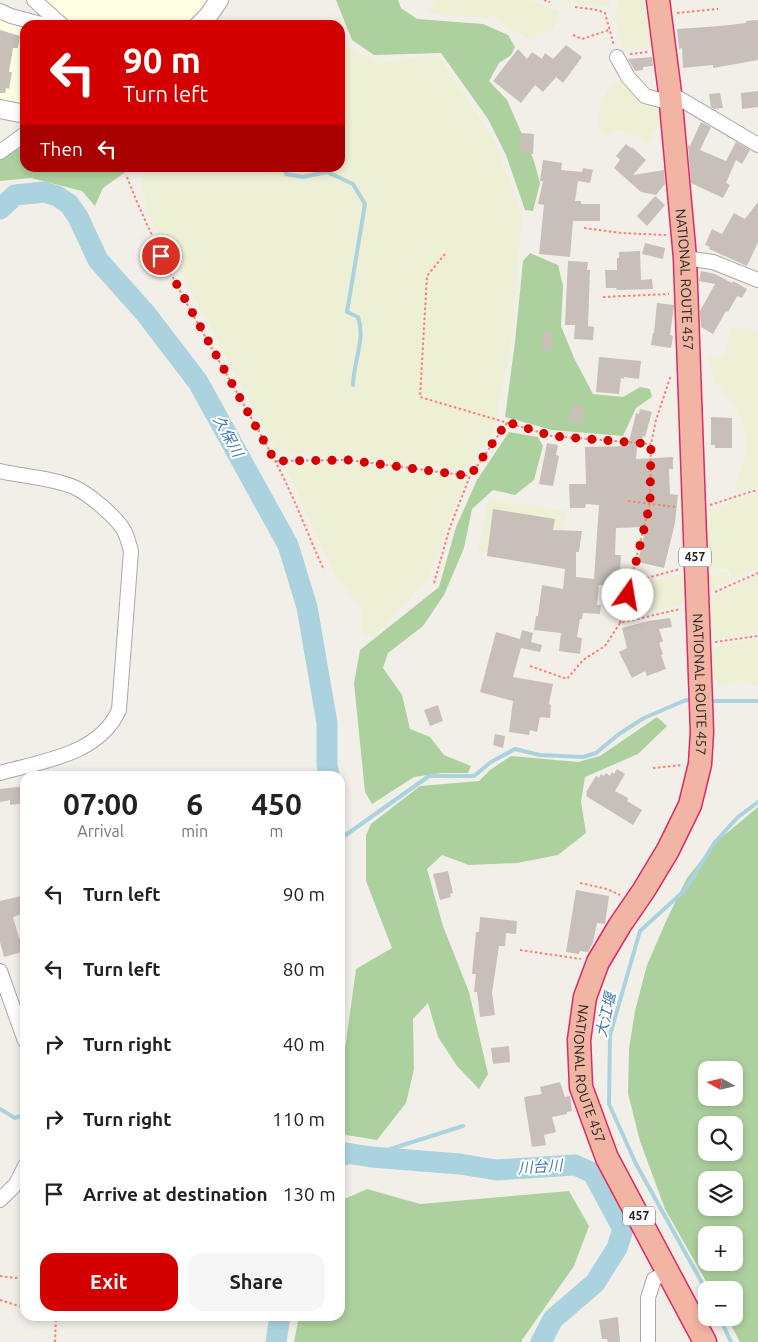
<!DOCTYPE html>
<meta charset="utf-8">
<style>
:root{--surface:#fff;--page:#f6f6f6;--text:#222;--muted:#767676;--accent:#d40000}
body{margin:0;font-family:Ubuntu,"Noto Sans JP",sans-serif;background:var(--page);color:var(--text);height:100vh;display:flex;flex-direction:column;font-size:19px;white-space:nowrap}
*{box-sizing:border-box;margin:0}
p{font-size:16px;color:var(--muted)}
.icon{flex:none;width:28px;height:28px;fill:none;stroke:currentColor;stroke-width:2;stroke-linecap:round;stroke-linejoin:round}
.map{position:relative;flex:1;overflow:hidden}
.sheet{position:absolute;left:20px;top:771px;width:325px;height:550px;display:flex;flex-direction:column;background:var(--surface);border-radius:15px;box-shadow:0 2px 8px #0003}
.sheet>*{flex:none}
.hud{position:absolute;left:20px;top:20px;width:325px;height:152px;border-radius:15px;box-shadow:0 2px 8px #0003;background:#d40000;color:#fff;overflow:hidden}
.needle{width:32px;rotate:278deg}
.buttons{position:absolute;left:698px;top:1061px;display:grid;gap:10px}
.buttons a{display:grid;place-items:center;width:45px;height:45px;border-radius:10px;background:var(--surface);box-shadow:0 2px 8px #0003;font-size:25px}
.pin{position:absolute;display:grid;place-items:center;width:42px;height:42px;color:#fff;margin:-21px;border:2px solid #fff;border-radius:50%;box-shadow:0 1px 5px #0007}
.me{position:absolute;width:55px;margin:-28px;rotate:13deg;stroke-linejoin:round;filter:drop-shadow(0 0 4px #0008)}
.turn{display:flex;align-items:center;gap:18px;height:105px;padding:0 20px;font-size:22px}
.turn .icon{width:65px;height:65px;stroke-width:2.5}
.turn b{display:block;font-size:35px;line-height:42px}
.then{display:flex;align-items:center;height:48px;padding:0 20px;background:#0003;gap:10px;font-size:19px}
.eta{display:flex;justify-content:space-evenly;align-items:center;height:85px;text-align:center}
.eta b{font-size:30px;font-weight:700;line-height:35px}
.primary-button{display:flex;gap:10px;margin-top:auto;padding:10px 20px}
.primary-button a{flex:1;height:58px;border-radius:15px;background:var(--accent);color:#fff;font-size:20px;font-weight:700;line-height:58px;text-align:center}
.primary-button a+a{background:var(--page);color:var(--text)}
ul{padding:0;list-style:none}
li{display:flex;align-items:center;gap:15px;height:75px;padding:0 20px}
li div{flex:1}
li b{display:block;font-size:19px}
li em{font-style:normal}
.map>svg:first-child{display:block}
</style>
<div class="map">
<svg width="758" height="1342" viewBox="0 0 758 1342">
<rect width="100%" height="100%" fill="#f2efe9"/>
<!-- education -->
<path fill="#ffffe5" d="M41 0H207L196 14 183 25H73Z
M0 16 25 25V106L0 101Z"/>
<!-- farmland -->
<path fill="#eef0d5" d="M435 0H530L559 11 553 30 528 39 493 18 462 17 427 12Z
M561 0H610L609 6 564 2Z
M618 0H647L651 47 623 50 615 18Z
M340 46H346L377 62 439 56 496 143 522 216 511 345 493 432 467 469 276 451 171 253 148 214 141 177 145 168H340Z
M624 78 640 99 659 107 660 124 646 144 640 137 618 130 607 136 598 130 599 111 607 91Z
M732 327 758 332V488L733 494 745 455 746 434 737 409 716 383 706 356H724Z
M290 464H349L466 480 428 578 374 638 362 634 361 609 335 575 286 469Z
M756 493 758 494V568L733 578 728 568 705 571V512Z
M489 499 566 511 557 564 478 551Z
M727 572 730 581 706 593 705 575Z
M683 574 685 603 626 619 634 586Z
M758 575V633L709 640 707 599Z
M758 640V686L743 682 720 685 714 677 712 648 739 641Z"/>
<!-- forest -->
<path fill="#add19e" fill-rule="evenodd" d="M336 0H398L401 8 417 19 483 24 508 35 515 47 511 55 499 63 489 81 507 100 534 161 540 183 533 211 525 210 506 155 488 119 441 53 374 55 352 40Z
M25 147V168H131L103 188 95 206 82 191 31 178 0 181V159L12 151Z
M530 253 558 265 563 286 561 326 574 358 593 394 623 397 640 387 650 389 652 397 636 408 623 436 552 430 505 417 515 342 523 261Z
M509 432 538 437 543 446 534 480 515 495 493 490 472 509 464 548 444 595 423 626 388 653 383 668 402 695 410 729 430 737 444 755 471 766 468 773H442L414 777 372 804 365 792 354 683 360 650 439 587 456 527 477 480Z
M657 717 667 726 638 754 585 777 581 802 586 833 558 855 517 863 469 865 442 855 427 869 443 926 469 992 488 1074 479 1089 457 1066 438 1037 428 1003 413 1019 414 1069 406 1103 377 1140 340 1134 341 1078 356 969 392 948 366 881V835L371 824 420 786 479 781 490 770 511 756 578 762 600 756Z
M758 807V1342H740L727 1318H734V1290H711L665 1209 640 1141 628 1093 629 1049 635 1011 647 965 667 919 687 878 716 842ZM706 1070H734V1098H706ZM706 1125H734V1152H706ZM706 1180H734V1208H706ZM706 1235H734V1262H706Z
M367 1189 420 1204 569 1191 589 1226 574 1266 522 1340V1342H294L299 1316H340V1201Z"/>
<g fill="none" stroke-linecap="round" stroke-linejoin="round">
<!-- stream -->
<path stroke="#aad3df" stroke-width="4" d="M285 168 286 174 303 177 327 172 353 184 365 204 347 312 358 317C366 339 353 363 353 385
M708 701H758
M340 839 429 776H474L491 762 515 749 540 755 583 757 596 753 619 734 644 718 686 700 694 701
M0 1109 15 1118 25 1114
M340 1165 463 1126
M706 1290 636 1164 609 1104 610 1035 640 931 685 890 715 842 738 817 758 802
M720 1318 731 1342"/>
<!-- river -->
<path stroke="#aad3df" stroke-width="21" d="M0 209 15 195 44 192 57 196 69 204 78 217 98 260 146 314 198 382 288 545 307 607 327 723V764L329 776
M340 1152 371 1157 460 1164 496 1170 575 1165 593 1173 623 1229 617 1248 595 1283 553 1319 541 1342
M276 1342 280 1316"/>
</g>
<!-- building -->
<path fill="#c7bfb8" d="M758 20V60L713 68V65L683 68 682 48 679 49 677 29 720 26 746 23V21Z
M0 30 20 36 18 48H13L9 72H12L9 89 6 88 5 93H0Z
M566 45 582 57 563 83 556 77 543 92 535 85 521 103 493 81 518 49 527 59 532 52 542 59 545 53 553 59Z
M652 57 653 66 643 67V70L635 71 628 59Z
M758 91V107L742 109 741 93Z
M720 93 723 108 714 109 711 107 709 94Z
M701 122 711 127 700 150 726 161 736 142 750 150 742 164 736 160 726 183 730 185 723 198 691 183 688 145 690 146Z
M521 133 534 134 533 154 520 153Z
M626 144 631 148 632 147 646 160 633 175 664 170 665 184 656 195 641 192 614 168 620 160 616 156Z
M543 160 562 163 561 170 582 172 583 168 593 170 590 183 578 181 575 201H581V204H600V221H573L570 257 539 254 544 205 538 204 543 181H540Z
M655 196 665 205 647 226 637 216Z
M758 202V242L747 266 709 249 710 247 705 245 712 229 722 234 734 213 745 219Z
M645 243 665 248 663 259 642 254Z
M640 251 641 280 652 279 653 289 617 290 616 288H606L605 270H617V258H619V252Z
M568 261 588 262 587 270H590L588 326 594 327 593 340 574 339 575 325H565Z
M701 271 715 274 732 283 733 281 747 289 742 298 738 296 736 298 728 312 726 311 713 334 701 327 700 311 715 284 699 281Z
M657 303 674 305 670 335 673 336 671 348 651 345 653 333H654Z
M543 332H552V350H542Z
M599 357 641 361 639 379 624 377V379L621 378 619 394 596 392Z
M571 405H583L582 423H570Z
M640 409 652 412 645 437 643 436 642 439 638 438 636 459 673 457V469H669L670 494 678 495 675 523 664 568 638 562 646 527 616 528 615 555H621L620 571H613L612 585H599L597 605H601L600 614 583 613 582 619H580L577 637 582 638 580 654 559 651 561 633 534 630 536 616H538L542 585 563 589 565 569 487 556 493 509 555 519 553 530 582 531 579 552H576V577L594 579 599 505 586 504 585 508H570L569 484H586L585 447 628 446 636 413 639 414Z
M711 417 732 418V448H715V445H711Z
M547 443 558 445 556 455 559 456 553 486 539 484Z
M670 618 672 627 659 629 663 641 659 643 663 654 661 655 666 669 647 676 645 671 632 678 619 652 627 648 622 628 648 621Z
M522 630 533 633 531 642 542 645 540 652 521 648 513 677 553 684 549 704 551 705 550 718 540 717 537 732 530 730 529 735 509 732 513 701 480 692 496 632 520 639Z
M438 705 443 721 430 726 424 710Z
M495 734 505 736 503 748 493 745Z
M617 769 625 774 615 791 628 798 627 801 642 810 633 825 586 796 587 793 586 792 596 776 599 778 601 774 604 776 606 773 610 776 612 772 614 774Z
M25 786V803L10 805V800L0 802V789Z
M448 871 453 893 450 894 451 897 440 900 433 874Z
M576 890 609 896 605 924 597 923 593 942 588 952 580 951 579 954 566 952Z
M21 896 25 913 13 917 19 938 24 937 25 951 4 957 0 942V901Z
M480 917 517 921 516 934 506 933 505 946H499L492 993 495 1015 480 1017 477 992H474L476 974H472L476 932H479Z
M509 1046 510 1062 493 1064 491 1048Z
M560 1082 565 1097 570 1096 572 1111 567 1112V1114L552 1117 556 1132 544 1135 546 1145 532 1147 524 1097 542 1094 540 1087Z
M618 1317 620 1342H608L607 1339H602L599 1320Z"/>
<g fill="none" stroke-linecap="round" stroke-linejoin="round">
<defs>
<path id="minor" d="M34 0 62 25
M0 11 11 16 45 25
M617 57 628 77 645 96 671 103
M670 93 758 145
M0 152 25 134
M685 258 713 262 758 280
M0 471C21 476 58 479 76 488 90 495 116 517 123 529 127 535 129 544 131 551L119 710C99 755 42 761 0 773
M0 971 25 1041
M0 1200 16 1184 25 1166
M648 1342V1298L654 1279 669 1272"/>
<path id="tertiary" d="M199 25 208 16 219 0
M0 109 25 114"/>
<g id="trunk">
<path id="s1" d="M658 0 670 93 685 258 702 732 700 764 690 805 668 850 644 890 620 925 598 962 585 997 579 1040 581 1087 607 1158 705 1342"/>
</g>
</defs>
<!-- minor casing -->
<use href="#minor" stroke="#a9a9a9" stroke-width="16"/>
<!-- tertiary casing -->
<use href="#tertiary" stroke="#a9a9a9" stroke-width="20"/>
<!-- trunk casing -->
<use href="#trunk" stroke="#dc2a67" stroke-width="25"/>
<!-- path -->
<path stroke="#fa8072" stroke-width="2" stroke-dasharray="2.5 2.5" stroke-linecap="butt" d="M544 0 550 2
M575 7 597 10 605 13 614 46
M677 13 718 9
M573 35 582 39 609 30
M630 54 648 52
M127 177C165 276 224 366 274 459 293 494 307 533 324 570
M584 228 621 233 666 235
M445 254 427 276 420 397 552 436 651 444
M603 297 669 294
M276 461 348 460 470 476
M628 501 676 507
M710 505 753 491H758
M434 583 450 527 470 476 507 423
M613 588 632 582 680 569
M715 592 758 573
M620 623 650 504 651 444 656 420 671 375
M715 642 758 636
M530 666 567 679 583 660 605 646 620 623 680 609
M653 768 683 765
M580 883 607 889 620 895
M520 950 581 959
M0 1276 16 1278 25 1276
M0 1300 25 1308
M47 1316 56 1319 55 1342"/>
<!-- minor -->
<use href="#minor" stroke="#fff" stroke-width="14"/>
<!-- tertiary -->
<use href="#tertiary" stroke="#fff" stroke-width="18"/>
<!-- trunk -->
<use href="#trunk" stroke="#f2b4a3" stroke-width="22"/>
</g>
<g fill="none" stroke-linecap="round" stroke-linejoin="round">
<!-- route -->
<path stroke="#d40000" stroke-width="9" stroke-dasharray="0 16.2" d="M161 256 275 461 348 460 470 476 507 422 552 436 651 444 650 504 628 595"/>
</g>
<g text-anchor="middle" stroke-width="4" stroke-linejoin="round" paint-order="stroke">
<!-- shield labels -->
<g fill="#fff" stroke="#646464" stroke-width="1">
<rect x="679" y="547.5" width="32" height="19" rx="4"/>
<rect x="623" y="1206.5" width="32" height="19" rx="4"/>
</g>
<g font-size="12" font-weight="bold" fill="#222">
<text x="695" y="561">457</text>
<text x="639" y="1220">457</text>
</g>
<!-- street labels -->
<g font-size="14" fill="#222" stroke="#fff">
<text dy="5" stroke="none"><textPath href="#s1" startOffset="281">NATIONAL ROUTE 457</textPath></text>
<text dy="5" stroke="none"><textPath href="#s1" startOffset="686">NATIONAL ROUTE 457</textPath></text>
<text dy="5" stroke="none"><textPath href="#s1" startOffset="1106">NATIONAL ROUTE 457</textPath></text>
</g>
<!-- water labels -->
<g font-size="15" font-style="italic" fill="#4a7aab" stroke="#fff">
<text transform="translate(228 436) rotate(61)" y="5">久保川</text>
<text transform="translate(606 1015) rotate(-77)" y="5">大江堰</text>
<text transform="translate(540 1167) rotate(-4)" y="5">川台川</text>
</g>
</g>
</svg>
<div class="buttons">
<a><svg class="needle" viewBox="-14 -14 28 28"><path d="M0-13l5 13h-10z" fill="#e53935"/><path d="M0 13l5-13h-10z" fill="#767676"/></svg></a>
<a><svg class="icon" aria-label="search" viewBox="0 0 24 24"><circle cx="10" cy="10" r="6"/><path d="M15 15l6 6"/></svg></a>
<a><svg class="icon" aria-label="layers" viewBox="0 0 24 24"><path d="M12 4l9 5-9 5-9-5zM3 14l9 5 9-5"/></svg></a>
<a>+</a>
<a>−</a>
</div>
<div class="pin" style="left:161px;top:256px;background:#d93025"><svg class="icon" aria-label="arrive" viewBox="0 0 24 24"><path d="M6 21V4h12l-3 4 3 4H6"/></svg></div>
<svg class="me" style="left:628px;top:595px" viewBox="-20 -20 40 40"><circle r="19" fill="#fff"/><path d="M0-13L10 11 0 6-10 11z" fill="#d40000"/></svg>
<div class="hud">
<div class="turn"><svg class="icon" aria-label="left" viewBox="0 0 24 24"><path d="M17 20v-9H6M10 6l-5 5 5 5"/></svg><div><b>90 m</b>Turn left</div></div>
<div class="then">Then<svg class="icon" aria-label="left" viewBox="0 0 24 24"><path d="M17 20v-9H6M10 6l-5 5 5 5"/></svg></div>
</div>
<section class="sheet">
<div class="eta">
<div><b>07:00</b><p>Arrival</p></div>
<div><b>6</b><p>min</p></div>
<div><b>450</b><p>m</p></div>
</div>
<ul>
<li><svg class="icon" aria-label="left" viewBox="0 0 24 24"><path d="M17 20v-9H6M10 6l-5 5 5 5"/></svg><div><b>Turn left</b></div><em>90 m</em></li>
<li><svg class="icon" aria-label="left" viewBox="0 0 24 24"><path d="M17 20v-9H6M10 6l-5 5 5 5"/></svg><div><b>Turn left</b></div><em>80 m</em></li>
<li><svg class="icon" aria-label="right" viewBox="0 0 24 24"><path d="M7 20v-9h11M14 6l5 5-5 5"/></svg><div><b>Turn right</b></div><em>40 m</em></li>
<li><svg class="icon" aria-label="right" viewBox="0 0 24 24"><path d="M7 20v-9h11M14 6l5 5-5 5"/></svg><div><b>Turn right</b></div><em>110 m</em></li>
<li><svg class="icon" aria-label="arrive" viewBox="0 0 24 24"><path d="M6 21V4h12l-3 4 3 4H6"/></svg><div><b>Arrive at destination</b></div><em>130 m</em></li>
</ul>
<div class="primary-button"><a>Exit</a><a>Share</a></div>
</section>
</div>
